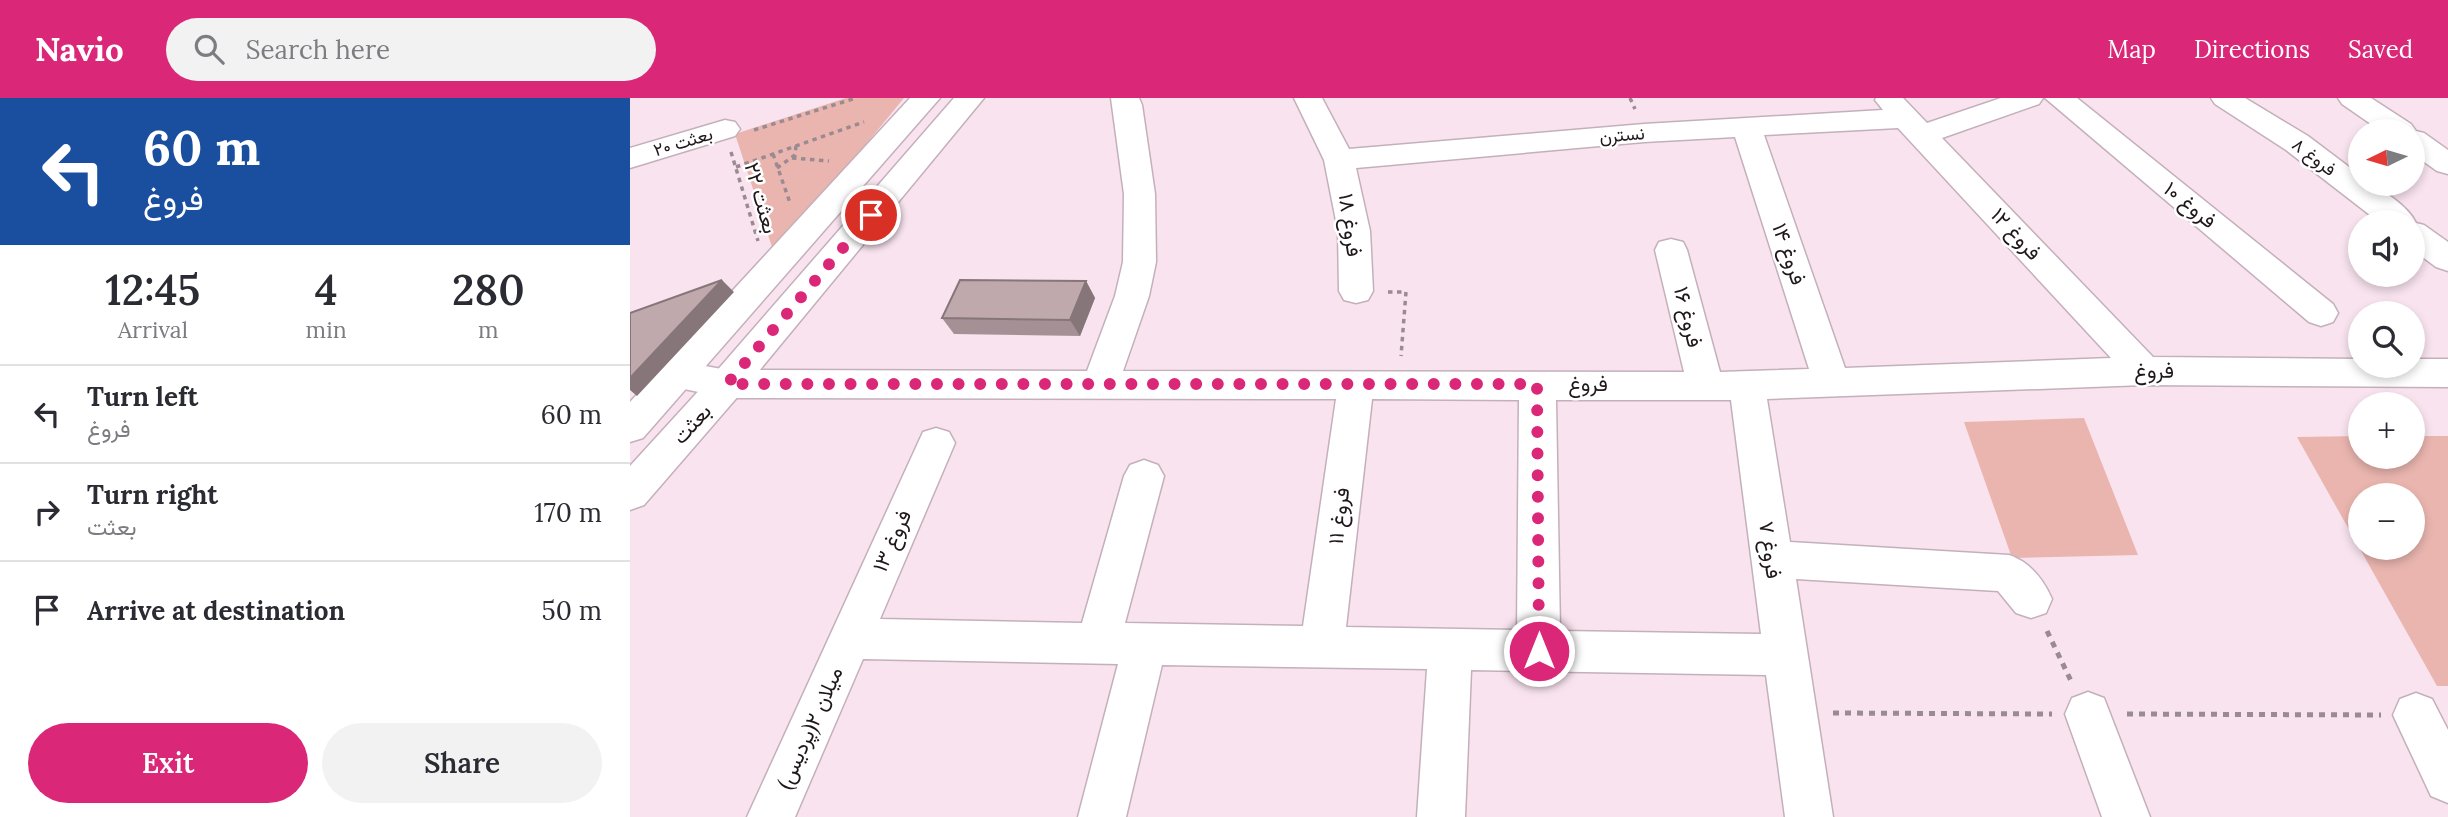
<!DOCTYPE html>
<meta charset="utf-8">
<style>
:root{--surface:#fff;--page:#f2f2f3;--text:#2b2b33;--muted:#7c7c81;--line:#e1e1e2;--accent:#db2777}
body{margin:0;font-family:Lora,Vazirmatn,serif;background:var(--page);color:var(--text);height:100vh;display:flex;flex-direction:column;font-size:26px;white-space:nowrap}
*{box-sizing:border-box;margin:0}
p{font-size:23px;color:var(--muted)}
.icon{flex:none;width:38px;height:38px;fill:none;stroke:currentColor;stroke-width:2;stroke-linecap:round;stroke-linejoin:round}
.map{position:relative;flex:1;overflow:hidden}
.details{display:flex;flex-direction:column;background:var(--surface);width:630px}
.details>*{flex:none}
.hud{background:#1a4fa0;color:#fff;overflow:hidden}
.needle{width:46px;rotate:265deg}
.fabs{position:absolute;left:1718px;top:21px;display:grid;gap:14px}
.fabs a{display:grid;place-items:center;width:77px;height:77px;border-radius:50%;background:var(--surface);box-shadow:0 4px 10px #0003;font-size:35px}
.pin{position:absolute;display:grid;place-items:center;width:60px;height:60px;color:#fff;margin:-30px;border:4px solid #fff;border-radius:50%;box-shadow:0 2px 7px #0007}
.me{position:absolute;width:77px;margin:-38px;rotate:0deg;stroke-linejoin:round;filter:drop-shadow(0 0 5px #0008)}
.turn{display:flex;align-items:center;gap:24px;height:147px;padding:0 28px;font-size:32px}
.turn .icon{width:91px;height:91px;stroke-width:2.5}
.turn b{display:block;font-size:49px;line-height:60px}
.eta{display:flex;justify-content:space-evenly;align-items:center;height:119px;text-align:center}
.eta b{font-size:42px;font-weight:600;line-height:49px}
.cta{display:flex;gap:14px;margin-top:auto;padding:14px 28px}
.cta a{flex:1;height:80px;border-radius:42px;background:var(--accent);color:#fff;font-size:28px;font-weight:600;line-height:80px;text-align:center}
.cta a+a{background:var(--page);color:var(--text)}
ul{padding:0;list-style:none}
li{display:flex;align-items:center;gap:21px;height:98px;padding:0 28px;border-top:2px solid var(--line)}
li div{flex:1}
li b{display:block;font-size:26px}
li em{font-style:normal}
header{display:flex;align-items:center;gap:42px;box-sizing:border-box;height:98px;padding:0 35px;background:var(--accent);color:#fff}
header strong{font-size:33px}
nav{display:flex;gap:38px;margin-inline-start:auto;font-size:24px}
.search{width:490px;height:63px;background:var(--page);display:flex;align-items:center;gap:18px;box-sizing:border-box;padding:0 24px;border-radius:38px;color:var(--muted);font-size:26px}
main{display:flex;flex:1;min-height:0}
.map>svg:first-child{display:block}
</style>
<header>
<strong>Navio</strong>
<div class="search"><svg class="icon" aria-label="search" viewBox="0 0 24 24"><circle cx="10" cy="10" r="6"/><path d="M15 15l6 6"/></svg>Search here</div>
<nav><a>Map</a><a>Directions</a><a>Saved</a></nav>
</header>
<main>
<section class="details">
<div class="hud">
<div class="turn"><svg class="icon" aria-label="left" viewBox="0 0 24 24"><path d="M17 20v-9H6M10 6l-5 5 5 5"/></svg><div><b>60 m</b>فروغ</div></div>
</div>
<div class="eta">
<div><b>12:45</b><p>Arrival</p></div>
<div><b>4</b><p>min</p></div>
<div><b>280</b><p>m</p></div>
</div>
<ul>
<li><svg class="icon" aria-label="left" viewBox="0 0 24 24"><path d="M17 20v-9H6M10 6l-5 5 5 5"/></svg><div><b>Turn left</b><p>فروغ</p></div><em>60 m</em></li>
<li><svg class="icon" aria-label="right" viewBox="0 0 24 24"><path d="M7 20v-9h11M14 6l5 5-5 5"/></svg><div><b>Turn right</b><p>بعثت</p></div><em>170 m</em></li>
<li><svg class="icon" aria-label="arrive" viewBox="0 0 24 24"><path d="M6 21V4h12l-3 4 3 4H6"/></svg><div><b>Arrive at destination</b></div><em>50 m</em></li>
</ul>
<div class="cta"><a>Exit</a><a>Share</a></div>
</section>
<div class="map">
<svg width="1818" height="719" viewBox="0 0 1818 719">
<rect width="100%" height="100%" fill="#f8e3ee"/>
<!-- green -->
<path fill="#eab5af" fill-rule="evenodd" d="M216 0H274L154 146 143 152 105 36Z
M1454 320 1508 457 1382 460 1334 324Z
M1731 338V359H1783V338H1818V588H1807L1667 339ZM1731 397H1783V450H1731Z"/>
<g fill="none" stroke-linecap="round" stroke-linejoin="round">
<defs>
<path id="minor" d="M481 0H509L512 7 525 96 526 164 519 198 493 273 1054 274 1025 152 1029 144 1041 141 1053 144 1057 152 1090 274 1179 271 1105 39 1014 44 726 70 740 133 743 193 738 202 726 205 714 202 709 193 708 133 694 62 664 0H692L719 51 1014 26 1253 12 1245 2 1246 0H1273L1297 25 1371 0H1413L1409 6 1312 40 1523 259 1731 261V268H1783V261H1818V289L1514 287 1137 301 1160 444 1379 457C1400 464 1413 481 1422 501L1416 515 1401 520 1386 515 1368 493 1166 481 1203 719H1155L1136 577 841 572 835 719H787L797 571 532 567 496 719H448L488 566 233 561 165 719H117L293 334 306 330 319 334 325 345 250 521 452 525 494 378 500 367 514 362 528 367 534 378 495 525 673 528 706 301 97 300 35 287 30 277 35 267 48 263 97 272 457 273 485 198 493 164 494 96ZM1268 30 1481 260 1215 270 1134 37ZM742 301 889 302 887 532 716 529ZM926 302H1101L1131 536 930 533Z
M1415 0H1447L1703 206 1708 215 1703 224 1691 228 1679 224Z
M1581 0H1615L1678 38 1731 78V86C1748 86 1779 109 1786 125L1794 127 1818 144V173L1806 169 1783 152V124H1749L1656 52 1585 6Z
M1708 0H1741L1781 26 1786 33 1794 35 1818 52V76L1807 73 1783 56V33H1751L1712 6Z
M95 22 105 24 110 31 105 38 0 70V50Z
M1458 594 1474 600 1520 719H1472L1435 616 1442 600Z
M1786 595 1802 601 1818 632V705L1801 698 1763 617 1770 601Z"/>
<path id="major" d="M280 0H310L13 340 0 344V304Z
M324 0H354L110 296 14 407 0 412V368L84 276Z"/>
</defs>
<!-- minor casing -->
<use href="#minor" stroke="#c4b0bb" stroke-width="3"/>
<!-- major casing -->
<use href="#major" stroke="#c4b0bb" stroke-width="3"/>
<!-- path-far1 -->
<path stroke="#9a8b93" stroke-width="3.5" stroke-dasharray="4.5 4.5" stroke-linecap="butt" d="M1000 0 1005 11
M124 32 226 0
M101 54 128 143
M143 56 160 105
M162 60 199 63
M106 69 234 24
M147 70 165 57 166 48
M758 194H776L771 258"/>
<!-- path -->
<path stroke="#9a8b93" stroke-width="5" stroke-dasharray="6 6" stroke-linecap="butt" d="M1417 533 1442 585
M1203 615 1422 616
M1497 616 1751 617"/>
<!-- minor -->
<use href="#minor" fill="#fff" fill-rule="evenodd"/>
<!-- major -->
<use href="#major" fill="#fff" fill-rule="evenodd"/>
</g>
<!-- wall -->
<path fill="#a59195" d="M456 183 465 200 450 238 324 236 312 220Z"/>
<!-- shaded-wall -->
<path fill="#867679" d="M92 182 104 194 7 298 0 292V280Z
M456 183 465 200 450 238 440 222Z"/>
<!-- building -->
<path fill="#c0a9ad" stroke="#867679" stroke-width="2" d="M92 182 0 280V215Z
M330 182 456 183 440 222 312 220Z"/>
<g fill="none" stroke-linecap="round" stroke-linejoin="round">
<!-- route -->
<path stroke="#db2777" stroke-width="12" stroke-dasharray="0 21.6" d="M241 117 97 286H907L909 553"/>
</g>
<g text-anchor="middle" stroke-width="5" stroke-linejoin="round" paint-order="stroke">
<!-- far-street labels -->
<g font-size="18" fill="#1f171b" stroke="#fff">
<text transform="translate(992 37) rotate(-5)" y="6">نسترن</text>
<text transform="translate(53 44) rotate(-17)" y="6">بعثت ۲۰</text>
<text transform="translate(1684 59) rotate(37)" y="6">فروغ ۸</text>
</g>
<!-- street labels -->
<g font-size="21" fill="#1f171b" stroke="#fff">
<text transform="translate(131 100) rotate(74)" y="7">بعثت ۲۲</text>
<text transform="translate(1560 107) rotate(39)" y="7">فروغ ۱۰</text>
<text transform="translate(720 127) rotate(82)" y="7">فروغ ۱۸</text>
<text transform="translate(1386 136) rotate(47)" y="7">فروغ ۱۲</text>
<text transform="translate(1159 156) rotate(71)" y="7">فروغ ۱۴</text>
<text transform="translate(1058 219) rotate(76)" y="7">فروغ ۱۶</text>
<text transform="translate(1524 273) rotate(-1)" y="7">فروغ</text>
<text x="958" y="293">فروغ</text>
<text transform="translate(62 326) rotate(-48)" y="7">بعثت</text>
<text transform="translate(709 418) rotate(-83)" y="7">فروغ ۱۱</text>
<text transform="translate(262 443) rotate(-66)" y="7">فروغ ۱۳</text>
<text transform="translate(1140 452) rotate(82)" y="7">فروغ ۷</text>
<text transform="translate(180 630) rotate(-66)" y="7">میلان ۲(پردیس)</text>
</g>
</g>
</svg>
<div class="fabs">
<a><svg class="needle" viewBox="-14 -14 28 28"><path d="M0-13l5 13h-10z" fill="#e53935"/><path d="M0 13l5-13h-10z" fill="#7c7c81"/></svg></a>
<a><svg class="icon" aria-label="sound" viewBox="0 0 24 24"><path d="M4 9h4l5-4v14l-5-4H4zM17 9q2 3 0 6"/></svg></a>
<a><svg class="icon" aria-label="search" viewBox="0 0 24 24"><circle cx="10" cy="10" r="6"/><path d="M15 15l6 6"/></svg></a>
<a>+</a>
<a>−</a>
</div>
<div class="pin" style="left:241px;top:117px;background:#d93025"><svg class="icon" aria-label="arrive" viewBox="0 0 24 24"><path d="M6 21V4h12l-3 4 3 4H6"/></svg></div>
<svg class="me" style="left:909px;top:553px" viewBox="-20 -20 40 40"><circle r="17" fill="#db2777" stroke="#fff" stroke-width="3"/><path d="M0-11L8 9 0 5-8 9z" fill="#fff"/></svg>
</div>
</main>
